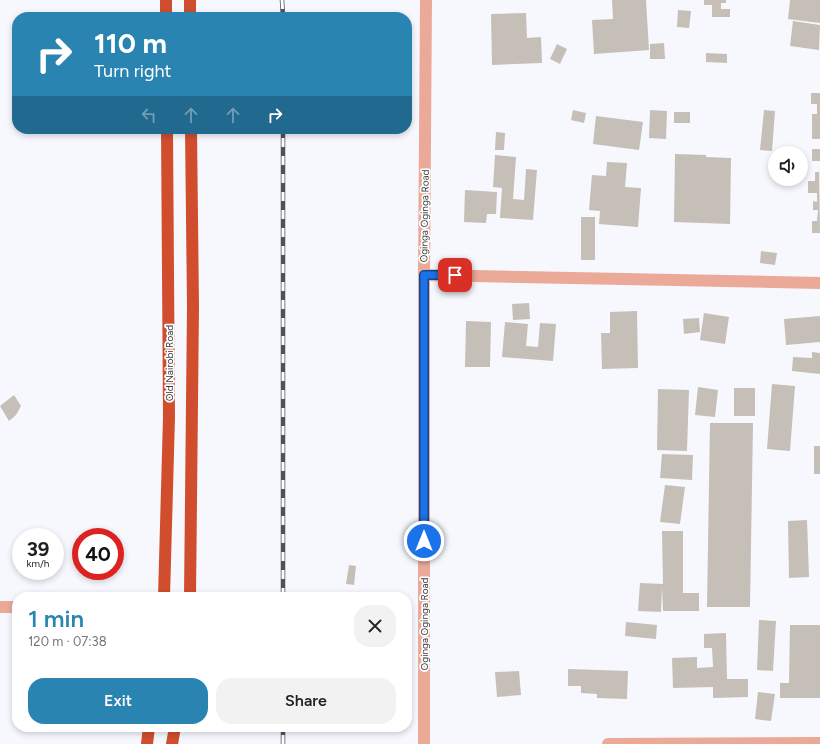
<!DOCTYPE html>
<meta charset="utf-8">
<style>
:root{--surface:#fff;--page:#f2f2f2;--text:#202124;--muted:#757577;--accent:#2a84b2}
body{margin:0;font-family:Figtree,sans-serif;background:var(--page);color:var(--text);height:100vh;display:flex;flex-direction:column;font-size:15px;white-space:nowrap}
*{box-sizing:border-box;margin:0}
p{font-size:13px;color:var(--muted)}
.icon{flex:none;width:22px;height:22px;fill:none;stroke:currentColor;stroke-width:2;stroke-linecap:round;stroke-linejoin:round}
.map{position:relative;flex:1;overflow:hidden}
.side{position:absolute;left:12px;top:592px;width:400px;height:140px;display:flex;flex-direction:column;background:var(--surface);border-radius:16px;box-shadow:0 2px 6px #0003}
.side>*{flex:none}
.banner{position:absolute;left:12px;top:12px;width:400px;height:122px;border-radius:16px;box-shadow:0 2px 6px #0003;background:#2a84b2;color:#fff;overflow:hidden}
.buttons{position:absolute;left:768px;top:146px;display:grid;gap:8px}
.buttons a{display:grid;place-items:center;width:40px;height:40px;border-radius:50%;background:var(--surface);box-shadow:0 2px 6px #0003;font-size:20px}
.speed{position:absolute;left:12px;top:528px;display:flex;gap:8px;font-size:20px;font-weight:700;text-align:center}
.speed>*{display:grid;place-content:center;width:52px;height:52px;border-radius:50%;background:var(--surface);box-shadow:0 2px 6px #0003;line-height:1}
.speed small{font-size:10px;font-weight:400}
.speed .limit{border:6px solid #d22;background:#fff;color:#111}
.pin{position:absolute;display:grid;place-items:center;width:34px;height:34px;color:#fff;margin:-17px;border-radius:8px;box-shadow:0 2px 6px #0006}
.me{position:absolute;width:44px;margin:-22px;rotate:0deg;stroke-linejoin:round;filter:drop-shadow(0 0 3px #0008)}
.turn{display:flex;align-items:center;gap:14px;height:84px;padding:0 16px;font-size:18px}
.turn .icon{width:52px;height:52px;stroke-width:2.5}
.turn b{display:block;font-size:28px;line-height:34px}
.lanes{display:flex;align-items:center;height:38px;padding:0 16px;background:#0003;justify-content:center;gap:20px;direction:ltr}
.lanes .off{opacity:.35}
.round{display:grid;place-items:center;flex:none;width:42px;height:42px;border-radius:16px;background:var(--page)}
.overview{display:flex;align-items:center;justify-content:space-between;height:68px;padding:0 16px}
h1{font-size:24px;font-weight:600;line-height:30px;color:var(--accent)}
.button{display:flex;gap:8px;margin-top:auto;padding:8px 16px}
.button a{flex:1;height:46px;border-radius:16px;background:var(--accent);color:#fff;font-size:16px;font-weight:600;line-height:46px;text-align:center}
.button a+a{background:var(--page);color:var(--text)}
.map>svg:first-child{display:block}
</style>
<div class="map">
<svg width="820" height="744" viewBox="0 0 820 744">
<rect width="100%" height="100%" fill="#f6f8fe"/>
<!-- building -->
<path fill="#c5bfb7" d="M612 0H646L649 50 594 54 592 20 613 19Z
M704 0H726V3H721V9H730V17H712V5H704Z
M790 0H820V23L788 19Z
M678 10 691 11 689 28 677 27Z
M526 13 527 38 541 37 542 63 492 65 491 14Z
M793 21 820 25 819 50 790 46Z
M664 43 665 59H650V44Z
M557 44 567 49 560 64 550 59Z
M706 53 727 54V63L706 62Z
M811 93H820V139H812V114H817V104H811Z
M573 110 586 113 584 123 571 120Z
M650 110 667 111 666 139 649 138Z
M764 110 775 111 772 151 760 150Z
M674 112H690V123H674Z
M596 116 643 122 639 150 593 144Z
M496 132 505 133 504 150H495Z
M812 149H820V161H812Z
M675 154 706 155V157L731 158 730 224 674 222Z
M495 155 516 157 513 199 524 200 526 169 537 170 533 220 500 218 502 188 493 187Z
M607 162 627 163 625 187 641 188 638 227 599 224 600 211 589 210 592 175 606 176Z
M819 163 820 233H812V221H817L818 210H813V201L817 202V193H808V181H815V172H819Z
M465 190 497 192 496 214H487L486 223 464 222Z
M581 217H595V260H581Z
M761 251 777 253 775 265 760 263Z
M529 303 530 319 513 320 512 304Z
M637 311 638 368 602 369 601 333H610V312Z
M704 313 729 317 725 344 700 340Z
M820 316V342L786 345 784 319Z
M699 318 700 332 684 334 683 319Z
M466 321 491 322 490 367H465Z
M505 322 528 324 526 346 538 347 540 323 556 324 553 361 502 357Z
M812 352 820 353V374L792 371 793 357 812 358Z
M772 384 795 386 790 451 767 449Z
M698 387 718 390 715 417 695 415Z
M734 388H755V416H734Z
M658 389 689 390 687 451 657 450Z
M14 395 21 406 16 415 9 421 0 406Z
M710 423H753L750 607H707Z
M814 446H820V474H814Z
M662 454 693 455 692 480 660 478Z
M665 485 685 487 680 524 660 522Z
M807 520 809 577 789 578 788 521Z
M662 531H683V593H699V611H663L662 587 661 612 638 611 640 583 663 584Z
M349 565 356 566 354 585 346 584Z
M759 620 776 621 773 671 757 670Z
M626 622 657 625 656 639 625 636Z
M790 625H820V698H780V683H789Z
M726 633 727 679H748V697L713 698V687L673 688 672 658 697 657V668L713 667 712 648H704V634Z
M568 669 628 671 627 699 597 698V694L581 693V686H568Z
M519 671 521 695 497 697 495 672Z
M758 692 775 694 771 721 755 719Z
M347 727H363V731L347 730Z"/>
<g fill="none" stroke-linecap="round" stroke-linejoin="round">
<!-- minor -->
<path stroke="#eba998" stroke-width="12" d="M424 275 820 283
M0 607H17
M608 744 820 743"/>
<!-- tertiary -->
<path stroke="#eba998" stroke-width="12" d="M424 744V275L426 0"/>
<!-- trunk -->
<path stroke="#d04e2d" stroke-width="12" d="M166 0V17
M190 0V17
M164 597 169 417 167 129
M190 597 193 306 191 129
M147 744 149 727
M172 744 175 727"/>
<defs>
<path id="rail" d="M282 0 283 17
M283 597V129
M283 744V727"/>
</defs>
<!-- rail casing -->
<use href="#rail" stroke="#4f5155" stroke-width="4.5"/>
<!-- rail -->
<use href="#rail" stroke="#fff" stroke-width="3" stroke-dasharray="9" stroke-linecap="butt"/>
</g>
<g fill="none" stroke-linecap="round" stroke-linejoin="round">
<defs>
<path id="route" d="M424 541V275H455"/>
</defs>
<!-- route casing -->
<use href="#route" stroke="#114b97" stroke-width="10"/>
<!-- route -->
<use href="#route" stroke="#1a73e8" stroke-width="7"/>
</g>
<g text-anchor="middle" stroke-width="3.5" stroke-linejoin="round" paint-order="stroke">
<!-- street labels -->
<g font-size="10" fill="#38393d" stroke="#fff">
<text transform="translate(424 216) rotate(-89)" y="4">Oginga Oginga Road</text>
<text transform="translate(169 363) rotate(-90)" y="4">Old Nairobi Road</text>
<text transform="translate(424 624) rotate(-90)" y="4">Oginga Oginga Road</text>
</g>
</g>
</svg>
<div class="buttons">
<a><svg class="icon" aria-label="sound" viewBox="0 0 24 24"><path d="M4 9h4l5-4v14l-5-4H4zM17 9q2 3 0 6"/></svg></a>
</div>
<div class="speed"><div>39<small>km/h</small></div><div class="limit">40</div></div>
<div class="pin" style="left:455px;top:275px;background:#d93025"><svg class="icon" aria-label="arrive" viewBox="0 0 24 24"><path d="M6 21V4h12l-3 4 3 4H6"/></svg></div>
<svg class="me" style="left:424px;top:541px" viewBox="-20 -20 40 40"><circle r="17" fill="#1a73e8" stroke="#fff" stroke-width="3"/><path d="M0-11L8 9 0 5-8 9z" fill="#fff"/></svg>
<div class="banner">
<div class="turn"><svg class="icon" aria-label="right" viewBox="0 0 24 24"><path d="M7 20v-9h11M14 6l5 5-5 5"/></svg><div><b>110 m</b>Turn right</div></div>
<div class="lanes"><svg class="icon off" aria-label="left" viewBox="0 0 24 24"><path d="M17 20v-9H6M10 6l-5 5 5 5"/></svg><svg class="icon off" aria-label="ahead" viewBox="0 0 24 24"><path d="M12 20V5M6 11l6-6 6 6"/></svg><svg class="icon off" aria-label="ahead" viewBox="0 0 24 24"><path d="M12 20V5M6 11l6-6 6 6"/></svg><svg class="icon" aria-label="right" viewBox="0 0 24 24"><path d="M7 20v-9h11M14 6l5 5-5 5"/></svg></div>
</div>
<section class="side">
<div class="overview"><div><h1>1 min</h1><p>120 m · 07:38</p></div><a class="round"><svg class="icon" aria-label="close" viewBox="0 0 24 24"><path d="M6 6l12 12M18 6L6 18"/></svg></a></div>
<div class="button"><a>Exit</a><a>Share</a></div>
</section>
</div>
